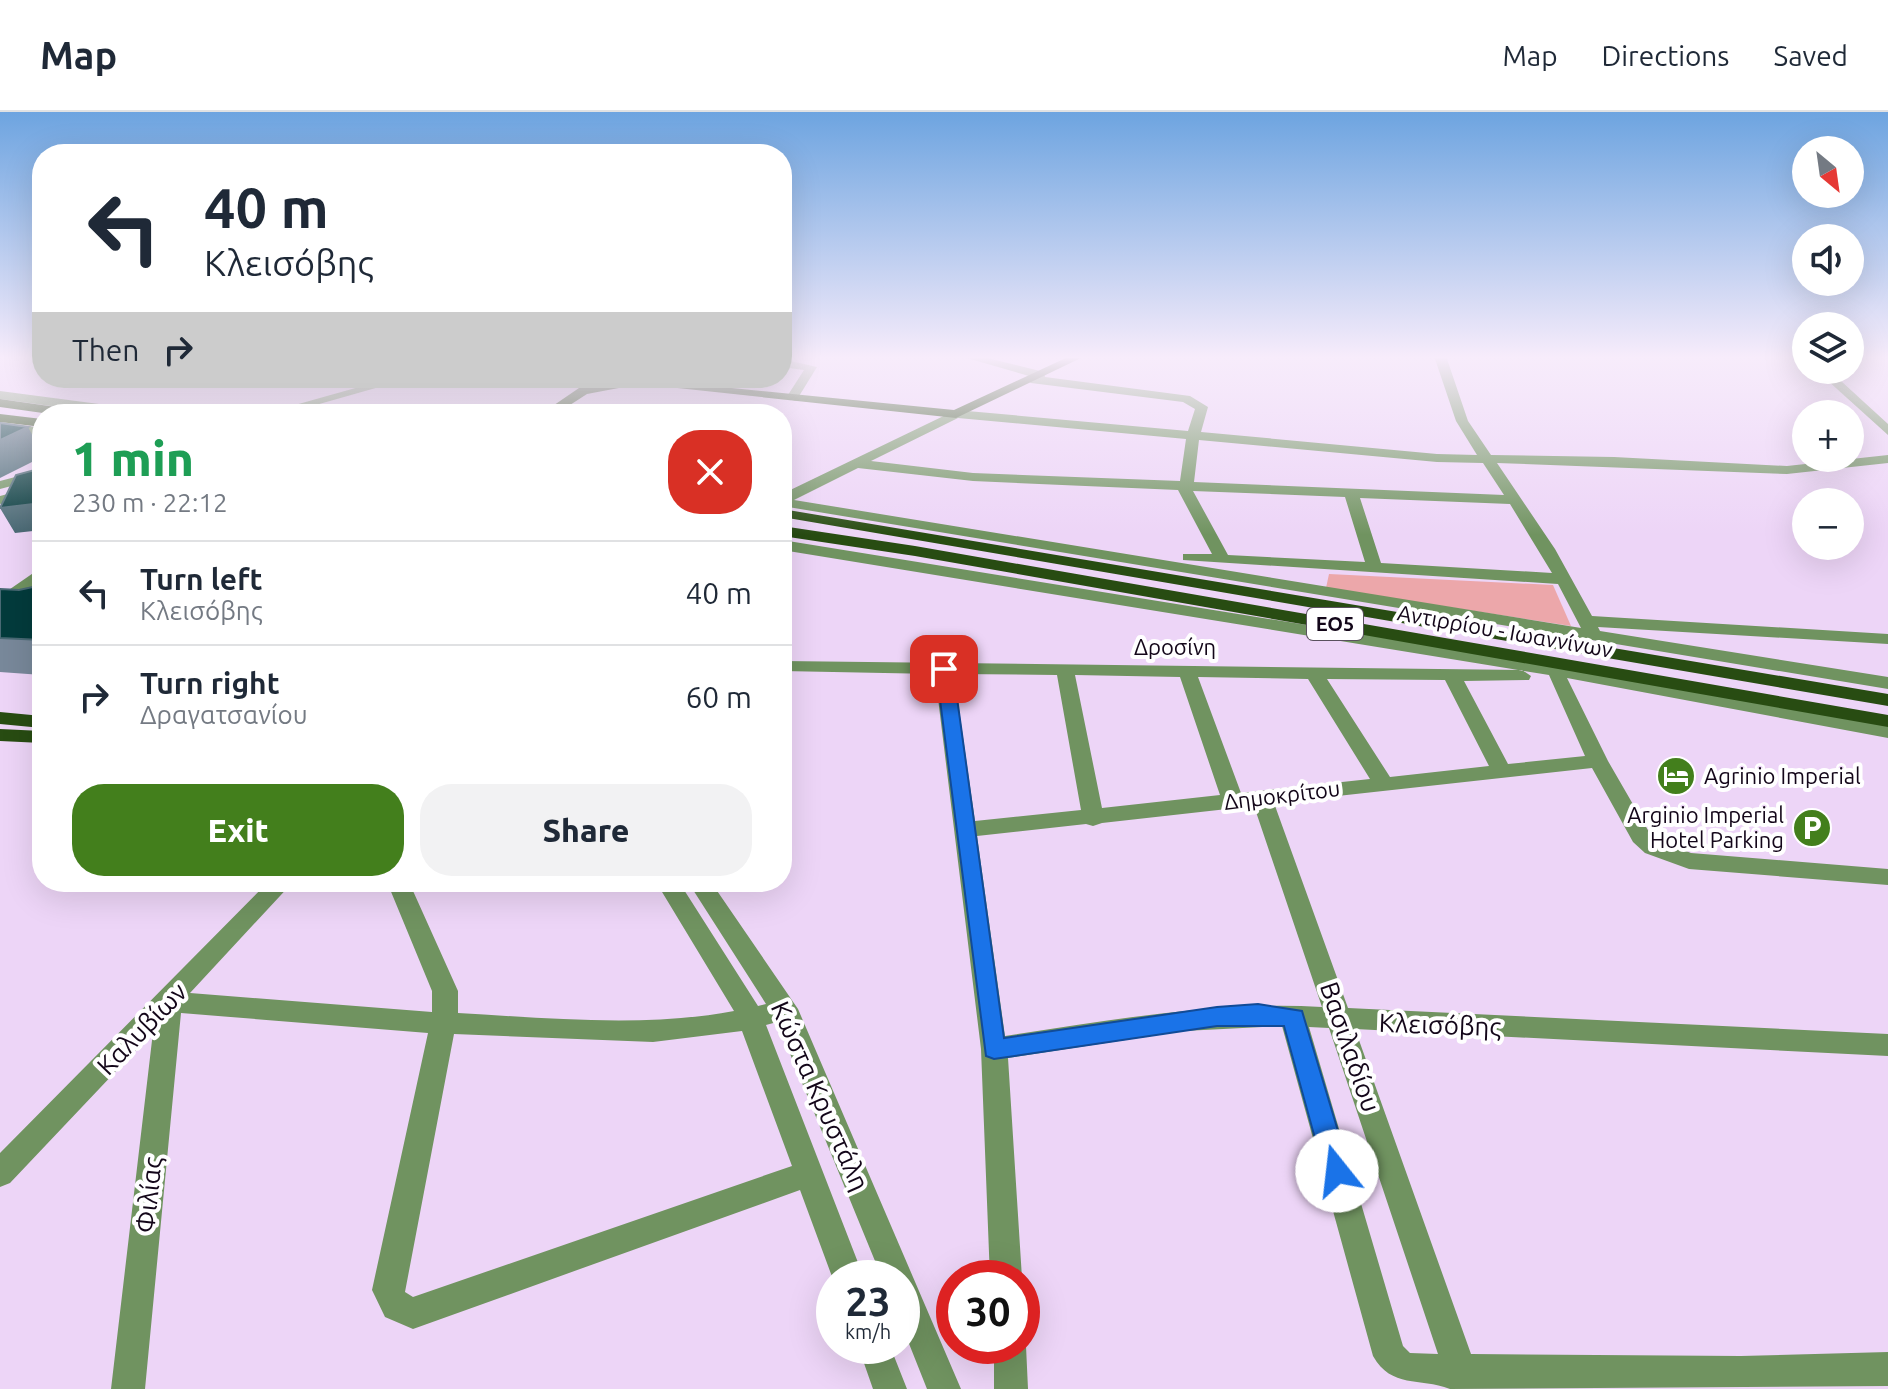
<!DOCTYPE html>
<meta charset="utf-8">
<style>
:root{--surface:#fff;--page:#f2f2f3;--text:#1f2937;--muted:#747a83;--line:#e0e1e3;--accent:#437f1c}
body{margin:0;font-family:Ubuntu,sans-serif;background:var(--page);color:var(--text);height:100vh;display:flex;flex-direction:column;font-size:30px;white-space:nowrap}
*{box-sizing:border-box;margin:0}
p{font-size:26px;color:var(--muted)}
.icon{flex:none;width:44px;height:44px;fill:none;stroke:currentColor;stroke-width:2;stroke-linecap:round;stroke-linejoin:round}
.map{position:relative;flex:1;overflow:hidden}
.side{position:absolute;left:32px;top:292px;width:760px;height:488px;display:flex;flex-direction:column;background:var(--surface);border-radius:32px;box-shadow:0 8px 32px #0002}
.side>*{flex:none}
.hud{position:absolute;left:32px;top:32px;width:760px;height:244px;border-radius:32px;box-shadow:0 8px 32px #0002;background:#fff;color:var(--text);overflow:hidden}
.needle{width:52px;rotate:151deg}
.tools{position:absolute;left:1792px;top:24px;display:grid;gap:16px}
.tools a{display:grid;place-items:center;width:72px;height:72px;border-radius:50%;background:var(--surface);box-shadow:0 8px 32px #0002;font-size:40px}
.speed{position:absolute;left:816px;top:1148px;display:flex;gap:16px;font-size:40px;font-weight:700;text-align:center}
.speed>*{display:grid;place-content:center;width:104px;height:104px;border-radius:50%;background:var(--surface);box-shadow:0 8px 32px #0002;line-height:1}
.speed small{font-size:20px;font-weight:400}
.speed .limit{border:12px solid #d22;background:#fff;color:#111}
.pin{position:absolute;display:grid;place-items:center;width:68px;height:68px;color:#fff;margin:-34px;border-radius:16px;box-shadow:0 4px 12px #0006}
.me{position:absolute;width:88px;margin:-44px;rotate:344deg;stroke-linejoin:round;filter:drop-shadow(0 0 6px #0008)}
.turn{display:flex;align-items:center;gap:28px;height:168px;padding:0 40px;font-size:36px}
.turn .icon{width:104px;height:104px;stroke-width:2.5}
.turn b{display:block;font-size:56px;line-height:68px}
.then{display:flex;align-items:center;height:76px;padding:0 40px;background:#0003;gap:16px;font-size:30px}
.round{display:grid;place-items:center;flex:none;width:84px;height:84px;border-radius:32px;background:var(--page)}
.headline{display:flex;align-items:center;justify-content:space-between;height:136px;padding:0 40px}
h1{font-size:48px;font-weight:800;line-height:60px;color:#1e9e55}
.button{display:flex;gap:16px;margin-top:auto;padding:16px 40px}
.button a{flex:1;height:92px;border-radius:32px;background:var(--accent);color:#fff;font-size:32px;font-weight:800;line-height:92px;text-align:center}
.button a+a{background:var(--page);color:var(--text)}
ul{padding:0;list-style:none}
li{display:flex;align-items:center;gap:24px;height:104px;padding:0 40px;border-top:2px solid var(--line)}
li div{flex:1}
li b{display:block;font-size:30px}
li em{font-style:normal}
header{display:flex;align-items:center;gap:48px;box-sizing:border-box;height:112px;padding:0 40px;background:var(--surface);border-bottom:2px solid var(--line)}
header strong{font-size:38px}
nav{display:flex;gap:44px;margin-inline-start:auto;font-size:28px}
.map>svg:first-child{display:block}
</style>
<header>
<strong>Map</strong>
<nav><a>Map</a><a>Directions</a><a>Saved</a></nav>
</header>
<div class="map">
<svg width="1888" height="1277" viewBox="0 0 1888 1277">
<rect width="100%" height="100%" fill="#edd5f7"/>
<!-- green -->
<path fill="#eca7aa" d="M1329 462 1553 473 1571 514 1326 476Z"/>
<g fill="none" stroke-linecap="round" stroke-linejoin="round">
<!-- minor -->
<path fill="#709360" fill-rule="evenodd" d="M960 244H979L1044 260 1045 265 1190 284 1208 295 1201 320 1437 342 1477 343 1456 309 1434 244H1446L1468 309 1491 343 1614 345 1787 354 1888 343V351L1787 362 1497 351 1555 437 1592 504 1888 522V532L1598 515 1600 519 1888 565V577L782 394V382L956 298 1188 319 1195 297 1183 290 1031 271 1025 267 1029 264ZM958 306 1186 327 1180 369 973 361 871 349ZM1199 328 1437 350 1483 351 1504 383 1194 370ZM858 356 973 369 1178 378 1212 442H1183V448L1558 472 1581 516 794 388ZM1193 379 1345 385 1365 450 1228 443ZM1360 386 1510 392 1552 461 1381 451Z
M782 247 817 255 796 289 786 286 804 258 782 255Z
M1816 258H1829L1888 312V323Z
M391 266H411L284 302H263Z
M585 266H602L612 272 606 276Z
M0 279 99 292 109 302 0 287Z
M0 310 42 316V324L0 318Z
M42 358V366L0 377V369Z
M42 373V381L0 392V384Z
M782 428 1566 555 1888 614V626L1567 566 1608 649 1649 720 1661 729 1691 741 1888 757V773L1689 757 1645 741 1633 730 1592 656 1274 691 1348 896 1888 922V944L1355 917 1471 1242 1741 1244 1888 1240V1274L1450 1277C1419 1265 1392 1277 1373 1244L1282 914 1184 919 1008 946 1022 1166H990L981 937 935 562 782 559V549L1522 558 1531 564 1529 568 1464 569 1508 652 1585 644 1549 563 782 438ZM954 562 1057 563 1081 698 975 709ZM1075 563 1180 565 1220 683 1102 696ZM1198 565 1308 567 1370 667 1241 681ZM1327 567 1445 568 1489 654 1390 665ZM1254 694 1322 895C1214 889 1111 908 1005 924L977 724 1086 712 1093 714 1102 711ZM1309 915 1329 916 1438 1242 1410 1241 1403 1234Z
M42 455V468L0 497V484Z
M268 770H293L190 881 432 900V879L387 770H409L458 879V901C549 906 644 916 734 899L656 770H679L758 894 766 892 688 770H711L798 897 961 1277H927L902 1214V1166H882L777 910 766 913 864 1166H834V1170L800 1078 413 1217 385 1205 372 1178 428 921 181 901 145 1277H111L153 920 10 1071 0 1075V1041ZM742 919 792 1054 413 1185 405 1180 454 922 653 930Z
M1022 1224 1026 1234 1028 1277H994V1234H1022Z
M858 1234H890L907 1277H873Z"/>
<!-- major -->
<path fill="#284c12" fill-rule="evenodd" d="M1070 244H1085L956 306 640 272 587 282 556 302H541L579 276 631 266 954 298Z
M0 287 77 298 83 302H50L0 295Z
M0 302 42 307V315L0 310Z
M782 397 1888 582V594L782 405Z
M782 414 915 434 1888 603V615L915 444 782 424Z
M0 600 42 604V616L0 612Z
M0 617 42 619V631L0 629Z"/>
</g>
<!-- wall -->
<path fill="#78889a" d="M42 473V563L0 560V477L19 478Z"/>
<!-- shaded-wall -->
<path fill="#496974" d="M28 315 42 341V345L0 366V328Z
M42 391V418L15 421 0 396Z"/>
<!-- building -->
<path fill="#033b3c" stroke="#496974" stroke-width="2" d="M0 311 28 315 0 328Z
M42 356V391L0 396 16 363Z
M42 473V528L0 526V477L19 478Z"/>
<!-- sky -->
<linearGradient id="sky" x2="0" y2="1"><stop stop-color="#6da4e0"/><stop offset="0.58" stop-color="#f7ecfb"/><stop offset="1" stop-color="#f7ecfb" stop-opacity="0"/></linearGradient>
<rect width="1888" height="423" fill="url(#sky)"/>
<!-- route -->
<path fill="#1a73e8" stroke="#114b97" stroke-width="2" d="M944 552 953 557 1004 926 1217 895 1258 892 1302 899 1350 1059 1346 1068 1337 1072 1328 1068 1324 1059 1284 914H1217L994 947 986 944 936 557Z"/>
<!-- icons -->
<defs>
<symbol id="hotel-disc" viewBox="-11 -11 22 22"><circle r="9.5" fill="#437f1c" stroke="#fff"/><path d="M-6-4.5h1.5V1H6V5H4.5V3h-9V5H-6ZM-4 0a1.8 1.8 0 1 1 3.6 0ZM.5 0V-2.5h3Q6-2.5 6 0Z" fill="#fff"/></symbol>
<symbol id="parking-disc" viewBox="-11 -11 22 22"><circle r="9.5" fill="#437f1c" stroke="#fff"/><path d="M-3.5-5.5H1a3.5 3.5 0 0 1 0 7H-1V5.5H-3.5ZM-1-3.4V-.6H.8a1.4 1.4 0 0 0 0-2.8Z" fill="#fff"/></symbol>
</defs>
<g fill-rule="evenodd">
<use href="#hotel-disc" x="1654" y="642" width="44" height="44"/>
<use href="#parking-disc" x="1790" y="694" width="44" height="44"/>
</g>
<g text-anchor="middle" stroke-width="8" stroke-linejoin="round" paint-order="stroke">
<!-- shield labels -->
<rect fill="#fff" stroke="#5a515e" stroke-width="2" x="1307" y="496" width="56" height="32" rx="6"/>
<g font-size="20" font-weight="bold" fill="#130619">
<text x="1335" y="519">ΕΟ5</text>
</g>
<!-- street labels -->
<g font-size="22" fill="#130619" stroke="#fff">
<text transform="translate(1505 519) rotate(10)" y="8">Αντιρρίου - Ιωαννίνων</text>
<text x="1175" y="543">Δροσίνη</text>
<text transform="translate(1282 683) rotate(-7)" y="8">Δημοκρίτου</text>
</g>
<!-- poi labels -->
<g font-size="22" fill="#130619" stroke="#fff" text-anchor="start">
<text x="1704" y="672">Agrinio Imperial</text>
<text x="1784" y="711" text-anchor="end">Arginio Imperial<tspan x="1784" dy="25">Hotel Parking</tspan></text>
</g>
<!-- near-street labels -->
<g font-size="26" fill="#130619" stroke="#fff">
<text transform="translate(1440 913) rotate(2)" y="9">Κλεισόβης</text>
<text transform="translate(142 917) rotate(-46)" y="9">Καλυβίων</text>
<text transform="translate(1350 935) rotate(71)" y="9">Βασιλαδίου</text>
<text transform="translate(820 984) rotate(66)" y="9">Κώστα Κρυστάλη</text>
<text transform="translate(149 1083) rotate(-84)" y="9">Φιλίας</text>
</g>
</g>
</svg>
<div class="tools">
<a><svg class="needle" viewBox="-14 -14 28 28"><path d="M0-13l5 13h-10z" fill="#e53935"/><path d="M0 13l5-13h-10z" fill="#747a83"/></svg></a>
<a><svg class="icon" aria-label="sound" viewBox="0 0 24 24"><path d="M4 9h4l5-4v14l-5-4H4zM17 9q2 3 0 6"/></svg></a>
<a><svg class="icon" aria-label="layers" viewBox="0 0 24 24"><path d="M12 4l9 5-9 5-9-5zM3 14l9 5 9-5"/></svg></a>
<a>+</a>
<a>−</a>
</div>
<div class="speed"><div>23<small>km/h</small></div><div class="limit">30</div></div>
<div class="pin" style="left:944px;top:557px;background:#d93025"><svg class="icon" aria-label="arrive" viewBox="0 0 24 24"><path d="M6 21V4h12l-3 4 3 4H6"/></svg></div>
<svg class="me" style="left:1337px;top:1059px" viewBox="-20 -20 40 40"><circle r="19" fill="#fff"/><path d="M0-13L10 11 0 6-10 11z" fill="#1a73e8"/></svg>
<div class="hud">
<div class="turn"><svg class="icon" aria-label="left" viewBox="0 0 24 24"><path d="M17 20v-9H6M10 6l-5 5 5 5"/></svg><div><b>40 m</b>Κλεισόβης</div></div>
<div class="then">Then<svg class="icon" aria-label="right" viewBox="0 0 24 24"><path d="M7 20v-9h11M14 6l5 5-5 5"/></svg></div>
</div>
<section class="side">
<div class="headline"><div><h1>1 min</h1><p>230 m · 22:12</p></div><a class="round" style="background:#d93025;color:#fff"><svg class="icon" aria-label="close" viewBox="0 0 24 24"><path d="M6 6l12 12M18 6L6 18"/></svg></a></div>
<ul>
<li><svg class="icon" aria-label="left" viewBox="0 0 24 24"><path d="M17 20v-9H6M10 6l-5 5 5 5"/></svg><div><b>Turn left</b><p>Κλεισόβης</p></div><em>40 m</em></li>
<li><svg class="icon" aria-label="right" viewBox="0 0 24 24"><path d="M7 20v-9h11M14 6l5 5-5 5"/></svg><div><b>Turn right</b><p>Δραγατσανίου</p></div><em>60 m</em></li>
</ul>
<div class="button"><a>Exit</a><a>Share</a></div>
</section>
</div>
